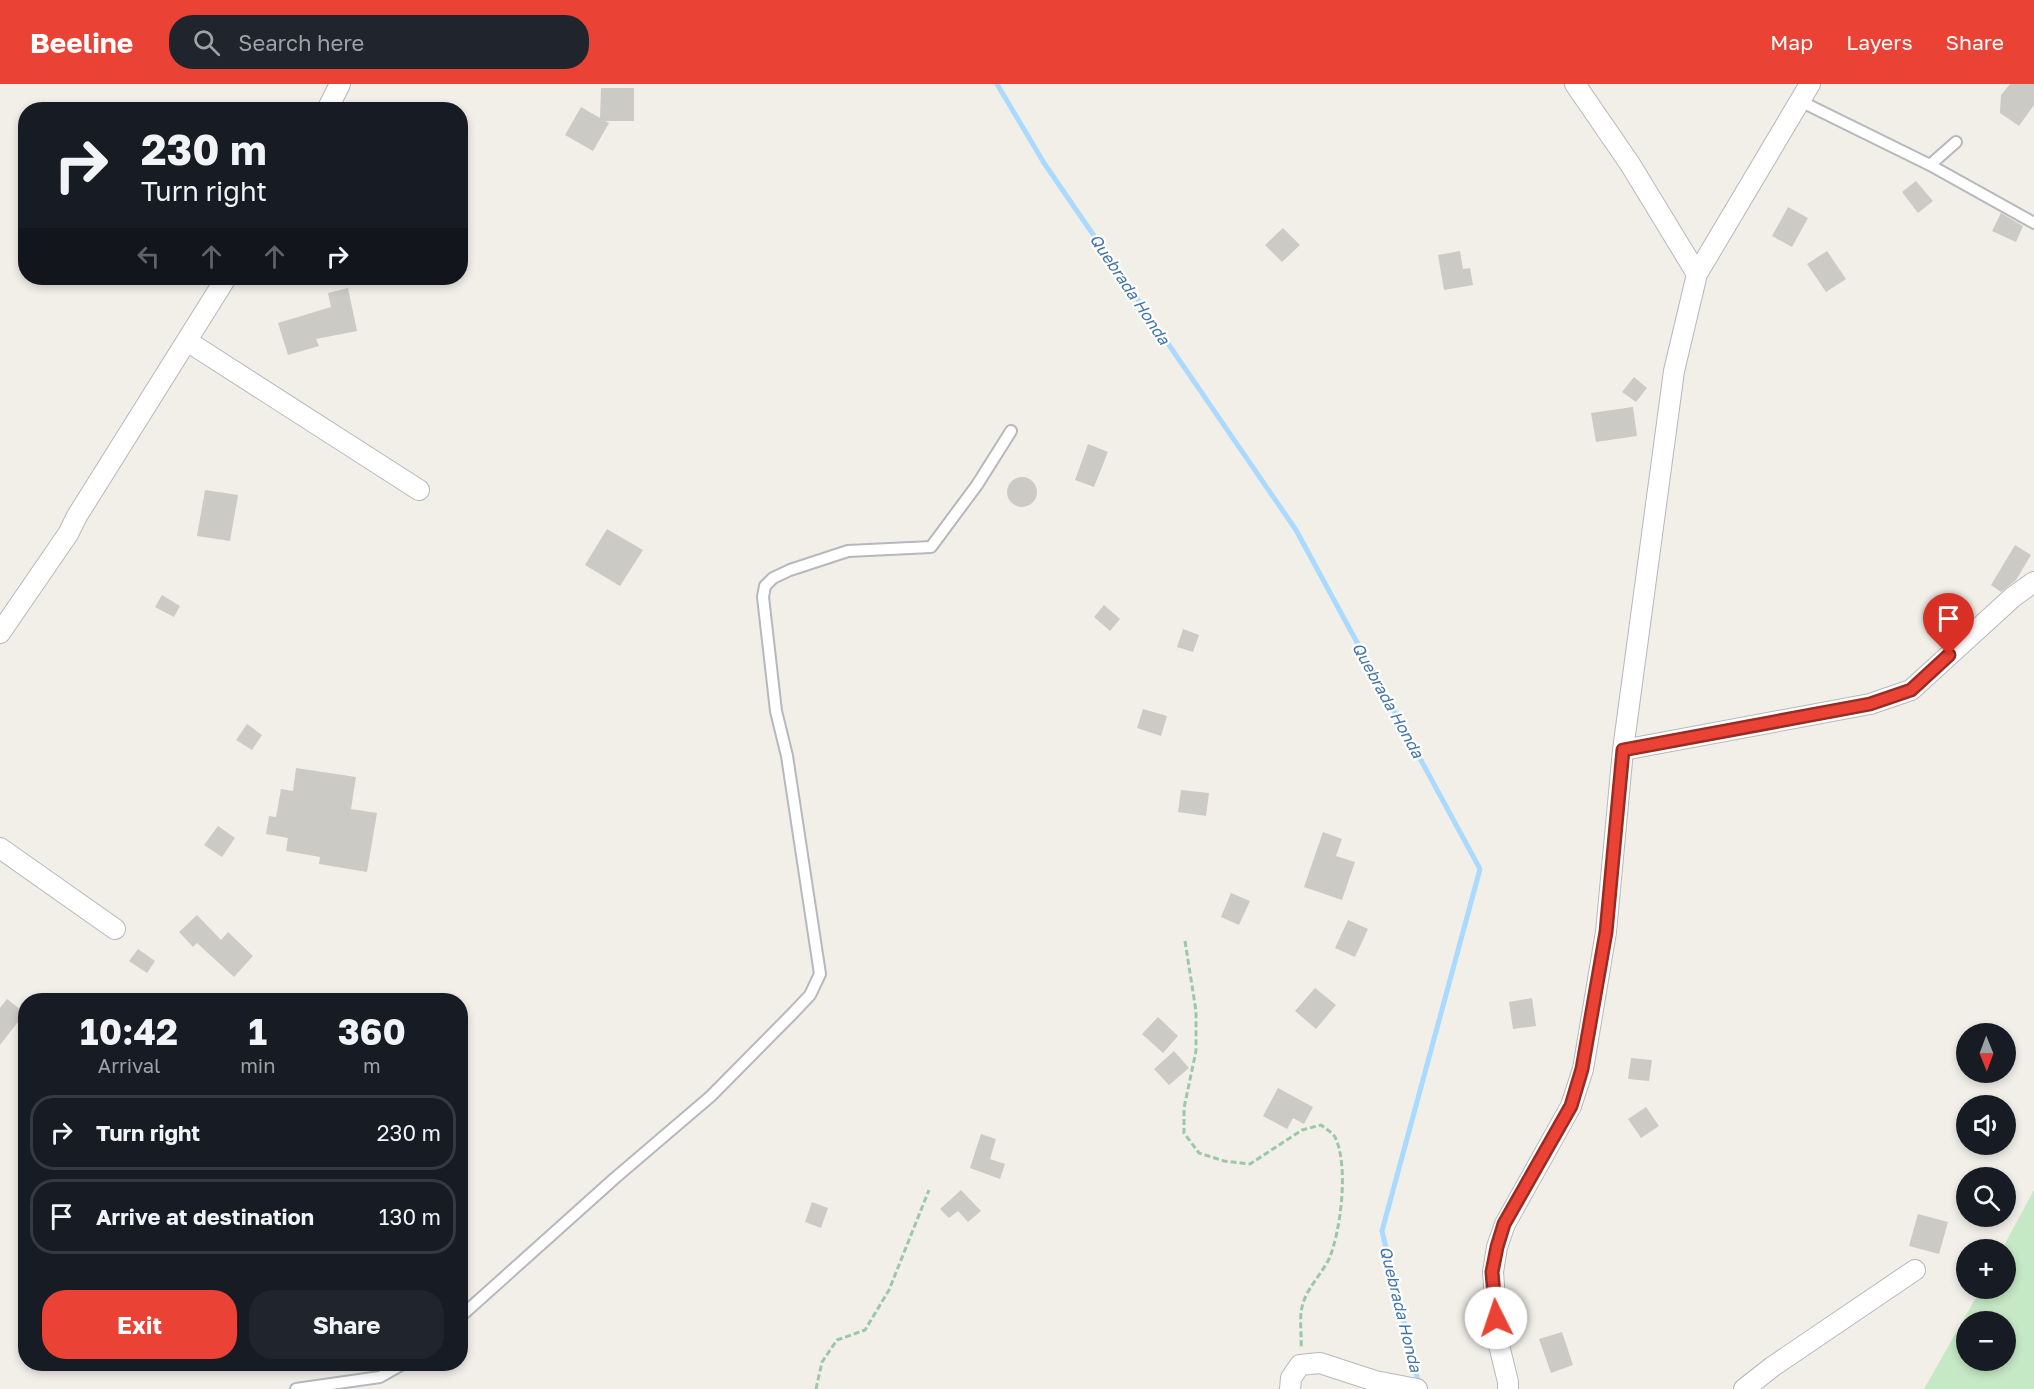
<!DOCTYPE html>
<meta charset="utf-8">
<style>
:root{--surface:#171b24;--page:#20242c;--text:#f1f3f6;--muted:#9ea1a6;--line:#363941;--accent:#ea4335}
body{margin:0;font-family:"Golos Text",sans-serif;background:var(--page);color:var(--text);height:100vh;display:flex;flex-direction:column;font-size:22px;white-space:nowrap}
*{box-sizing:border-box;margin:0}
p{font-size:20px;color:var(--muted)}
.icon{flex:none;width:33px;height:33px;fill:none;stroke:currentColor;stroke-width:2;stroke-linecap:round;stroke-linejoin:round}
.map{position:relative;flex:1;overflow:hidden}
.sheet{position:absolute;left:18px;top:909px;width:450px;height:378px;display:flex;flex-direction:column;background:var(--surface);border-radius:24px;box-shadow:0 3px 9px #0003}
.sheet>*{flex:none}
.hud{position:absolute;left:18px;top:18px;width:450px;height:183px;border-radius:24px;box-shadow:0 3px 9px #0003;background:#171b24;color:var(--text);overflow:hidden}
.needle{width:39px;rotate:179deg}
.buttons{position:absolute;left:1956px;top:939px;display:grid;gap:12px}
.buttons a{display:grid;place-items:center;width:60px;height:60px;border-radius:50%;background:var(--surface);box-shadow:0 3px 9px #0003;font-size:30px}
.pin{position:absolute;display:grid;place-items:center;width:51px;height:51px;color:#fff;margin:-62px -26px;border-radius:50% 50% 50% 0;rotate:-45deg;box-shadow:0 0 6px #0007}
.pin .icon{rotate:45deg}
.me{position:absolute;width:66px;margin:-33px;rotate:356deg;stroke-linejoin:round;filter:drop-shadow(0 0 4px #0008)}
.turn{display:flex;align-items:center;gap:21px;height:126px;padding:0 24px;font-size:27px}
.turn .icon{width:78px;height:78px;stroke-width:2.5}
.turn b{display:block;font-size:42px;line-height:51px}
.lanes{display:flex;align-items:center;height:57px;padding:0 24px;background:#0003;justify-content:center;gap:30px;direction:ltr}
.lanes .off{opacity:.35}
.eta{display:flex;justify-content:space-evenly;align-items:center;height:102px;text-align:center}
.eta b{font-size:36px;font-weight:700;line-height:42px}
.cta{display:flex;gap:12px;margin-top:auto;padding:12px 24px}
.cta a{flex:1;height:69px;border-radius:24px;background:var(--accent);color:#fff;font-size:24px;font-weight:700;line-height:69px;text-align:center}
.cta a+a{background:var(--page);color:var(--text)}
ul{padding:0;list-style:none}
li{display:flex;align-items:center;gap:18px;height:75px;margin:0 12px 9px;padding:0 12px;border:3px solid var(--line);border-radius:24px}
li div{flex:1}
li b{display:block;font-size:22px}
li em{font-style:normal}
header{display:flex;align-items:center;gap:36px;box-sizing:border-box;height:84px;padding:0 30px;background:var(--accent);color:#fff}
header strong{font-size:28px}
nav{display:flex;gap:33px;margin-inline-start:auto;font-size:21px}
.search{width:420px;height:54px;background:var(--page);display:flex;align-items:center;gap:15px;box-sizing:border-box;padding:0 21px;border-radius:24px;color:var(--muted);font-size:22px}
.map>svg:first-child{display:block}
</style>
<header>
<strong>Beeline</strong>
<div class="search"><svg class="icon" aria-label="search" viewBox="0 0 24 24"><circle cx="10" cy="10" r="6"/><path d="M15 15l6 6"/></svg>Search here</div>
<nav><a>Map</a><a>Layers</a><a>Share</a></nav>
</header>
<div class="map">
<svg width="2034" height="1305" viewBox="0 0 2034 1305">
<rect width="100%" height="100%" fill="#f1efe8"/>
<!-- green -->
<path fill="#c5e8c5" fill-rule="evenodd" d="M2034 1106V1305H1924L1981 1205 2006 1204V1166L2002 1165ZM1966 1238H2006V1276H1966Z"/>
<g fill="none" stroke-linecap="round" stroke-linejoin="round">
<!-- stream -->
<path stroke="#aadaff" stroke-width="5" d="M997 0 1044 79 1296 446 1480 785 1382 1147 1419 1301"/>
</g>
<!-- building -->
<path fill="#cccac5" d="M2010 0H2034V21L2019 42 2000 29 2001 11Z
M601 4H634V37H605L609 39 593 67 565 51 581 23 600 34Z
M1916 97 1933 117 1918 129 1902 108Z
M1788 123 1808 134 1792 163 1772 152Z
M2001 129 2023 142 2016 158 1992 147Z
M1283 144 1300 161 1282 178 1265 161Z
M1460 167 1463 185 1470 184 1473 201 1444 206 1438 171Z
M1827 167 1846 195 1826 208 1807 180Z
M348 204 357 247 316 255 319 262 288 271 278 239 331 223 328 209Z
M1634 293 1647 304 1636 318 1622 308Z
M1633 323 1637 352 1596 358 1591 329Z
M1088 360 1108 368 1094 403 1075 396Z
M1007 408a15 15 0 1 1 30 0a15 15 0 1 1-30 0Z
M205 406 238 411 230 457 197 452Z
M607 445 643 466 620 502 585 481Z
M2015 461 2031 471 2016 496 2001 508 1991 501Z
M162 511 180 522 174 533 155 523Z
M1104 521 1120 535 1110 547 1094 533Z
M1183 545 1199 551 1193 568 1177 563Z
M1143 625 1167 632 1161 652 1137 644Z
M247 640 262 651 252 666 236 656Z
M296 684 356 693 351 725 377 729 367 788 319 780 320 773 286 767 288 754 266 750 269 732 276 733 281 705 293 707Z
M1181 706 1209 709 1206 732 1178 728Z
M218 742 235 754 222 773 204 761Z
M1323 748 1342 755 1336 772 1355 778 1342 816 1304 803Z
M1231 809 1250 817 1239 841 1221 833Z
M197 831 221 856 228 848 253 872 234 893 197 859 193 863 179 848Z
M1348 836 1368 845 1355 873 1335 864Z
M138 865 155 877 147 889 129 877Z
M1315 904 1336 921 1316 945 1295 927Z
M1532 914 1536 942 1513 945 1509 918Z
M7 915 25 929 0 961V924Z
M1158 933 1178 952 1163 969 1142 950Z
M1174 967 1189 984 1169 1001 1154 985Z
M1631 974 1652 976 1649 997 1628 995Z
M1278 1004 1313 1023 1304 1040 1293 1034 1287 1045 1263 1032Z
M1646 1023 1659 1042 1641 1054 1628 1035Z
M981 1050 996 1055 990 1075 1005 1080 1000 1095 970 1084Z
M961 1106 981 1127 968 1138 958 1127 949 1134 940 1125Z
M812 1118 828 1124 821 1144 805 1138Z
M1918 1130 1948 1138 1939 1170 1909 1162Z
M1562 1248 1573 1281 1551 1289 1539 1255Z"/>
<g fill="none" stroke-linecap="round" stroke-linejoin="round">
<defs>
<path id="service" d="M1800 17 1930 81 2034 139
M1930 81 1956 58
M460 1233 615 1094 711 1012 794 928 810 911 820 890 787 672 776 627 763 513 765 502 773 494 790 486 848 467 931 463 977 401 1011 347
M296 1305 380 1293 403 1280"/>
<path id="minor" d="M1575 0 1630 80 1697 190
M327 26 340 0
M187 257 419 406
M0 549 68 450 77 432 226 194
M1623 666 1870 620 1911 606 2013 513 2034 498
M0 764 115 845
M1290 1305 1291 1294 1300 1281 1320 1279 1375 1297 1417 1305
M1508 1305V1298L1498 1257 1493 1188 1497 1163 1505 1140 1571 1022 1583 985 1606 848 1623 666 1674 287 1697 190 1810 0
M1744 1305 1772 1283 1915 1186"/>
</defs>
<!-- service casing -->
<use href="#service" stroke="#b5b8bc" stroke-width="14"/>
<!-- minor casing -->
<use href="#minor" stroke="#b5b8bc" stroke-width="22"/>
<!-- path -->
<path stroke="#9cc7a9" stroke-width="3" stroke-dasharray="6 3" stroke-linecap="butt" d="M1185 857 1196 927V967L1184 1024V1049L1199 1069 1224 1077 1250 1080 1302 1046 1321 1041C1326 1045 1332 1048 1335 1053 1349 1081 1341 1147 1329 1175 1321 1191 1306 1205 1302 1223 1299 1235 1302 1251 1301 1264
M816 1305 822 1278 837 1256 865 1246 889 1206 929 1106"/>
<!-- service -->
<use href="#service" stroke="#fff" stroke-width="10"/>
<!-- minor -->
<use href="#minor" stroke="#fff" stroke-width="20"/>
</g>
<g fill="none" stroke-linecap="round" stroke-linejoin="round">
<defs>
<path id="route" d="M1496 1234 1492 1188 1497 1163 1504 1140 1571 1022 1582 985 1606 848 1623 666 1870 620 1911 606 1949 571"/>
</defs>
<!-- route casing -->
<use href="#route" stroke="#982c22" stroke-width="15"/>
<!-- route -->
<use href="#route" stroke="#ea4335" stroke-width="10"/>
</g>
<g text-anchor="middle" stroke-width="4.5" stroke-linejoin="round" paint-order="stroke">
<!-- water labels -->
<g font-size="16" font-style="italic" fill="#4174aa" stroke="#fff">
<text transform="translate(1130 205) rotate(56)" y="6">Quebrada Honda</text>
<text transform="translate(1388 616) rotate(61)" y="6">Quebrada Honda</text>
<text transform="translate(1401 1225) rotate(76)" y="6">Quebrada Honda</text>
</g>
</g>
</svg>
<div class="buttons">
<a><svg class="needle" viewBox="-14 -14 28 28"><path d="M0-13l5 13h-10z" fill="#e53935"/><path d="M0 13l5-13h-10z" fill="#9ea1a6"/></svg></a>
<a><svg class="icon" aria-label="sound" viewBox="0 0 24 24"><path d="M4 9h4l5-4v14l-5-4H4zM17 9q2 3 0 6"/></svg></a>
<a><svg class="icon" aria-label="search" viewBox="0 0 24 24"><circle cx="10" cy="10" r="6"/><path d="M15 15l6 6"/></svg></a>
<a>+</a>
<a>−</a>
</div>
<div class="pin" style="left:1949px;top:571px;background:#d93025"><svg class="icon" aria-label="arrive" viewBox="0 0 24 24"><path d="M6 21V4h12l-3 4 3 4H6"/></svg></div>
<svg class="me" style="left:1496px;top:1234px" viewBox="-20 -20 40 40"><circle r="19" fill="#fff"/><path d="M0-13L10 11 0 6-10 11z" fill="#ea4335"/></svg>
<div class="hud">
<div class="turn"><svg class="icon" aria-label="right" viewBox="0 0 24 24"><path d="M7 20v-9h11M14 6l5 5-5 5"/></svg><div><b>230 m</b>Turn right</div></div>
<div class="lanes"><svg class="icon off" aria-label="left" viewBox="0 0 24 24"><path d="M17 20v-9H6M10 6l-5 5 5 5"/></svg><svg class="icon off" aria-label="ahead" viewBox="0 0 24 24"><path d="M12 20V5M6 11l6-6 6 6"/></svg><svg class="icon off" aria-label="ahead" viewBox="0 0 24 24"><path d="M12 20V5M6 11l6-6 6 6"/></svg><svg class="icon" aria-label="right" viewBox="0 0 24 24"><path d="M7 20v-9h11M14 6l5 5-5 5"/></svg></div>
</div>
<section class="sheet">
<div class="eta">
<div><b>10:42</b><p>Arrival</p></div>
<div><b>1</b><p>min</p></div>
<div><b>360</b><p>m</p></div>
</div>
<ul>
<li><svg class="icon" aria-label="right" viewBox="0 0 24 24"><path d="M7 20v-9h11M14 6l5 5-5 5"/></svg><div><b>Turn right</b></div><em>230 m</em></li>
<li><svg class="icon" aria-label="arrive" viewBox="0 0 24 24"><path d="M6 21V4h12l-3 4 3 4H6"/></svg><div><b>Arrive at destination</b></div><em>130 m</em></li>
</ul>
<div class="cta"><a>Exit</a><a>Share</a></div>
</section>
</div>
